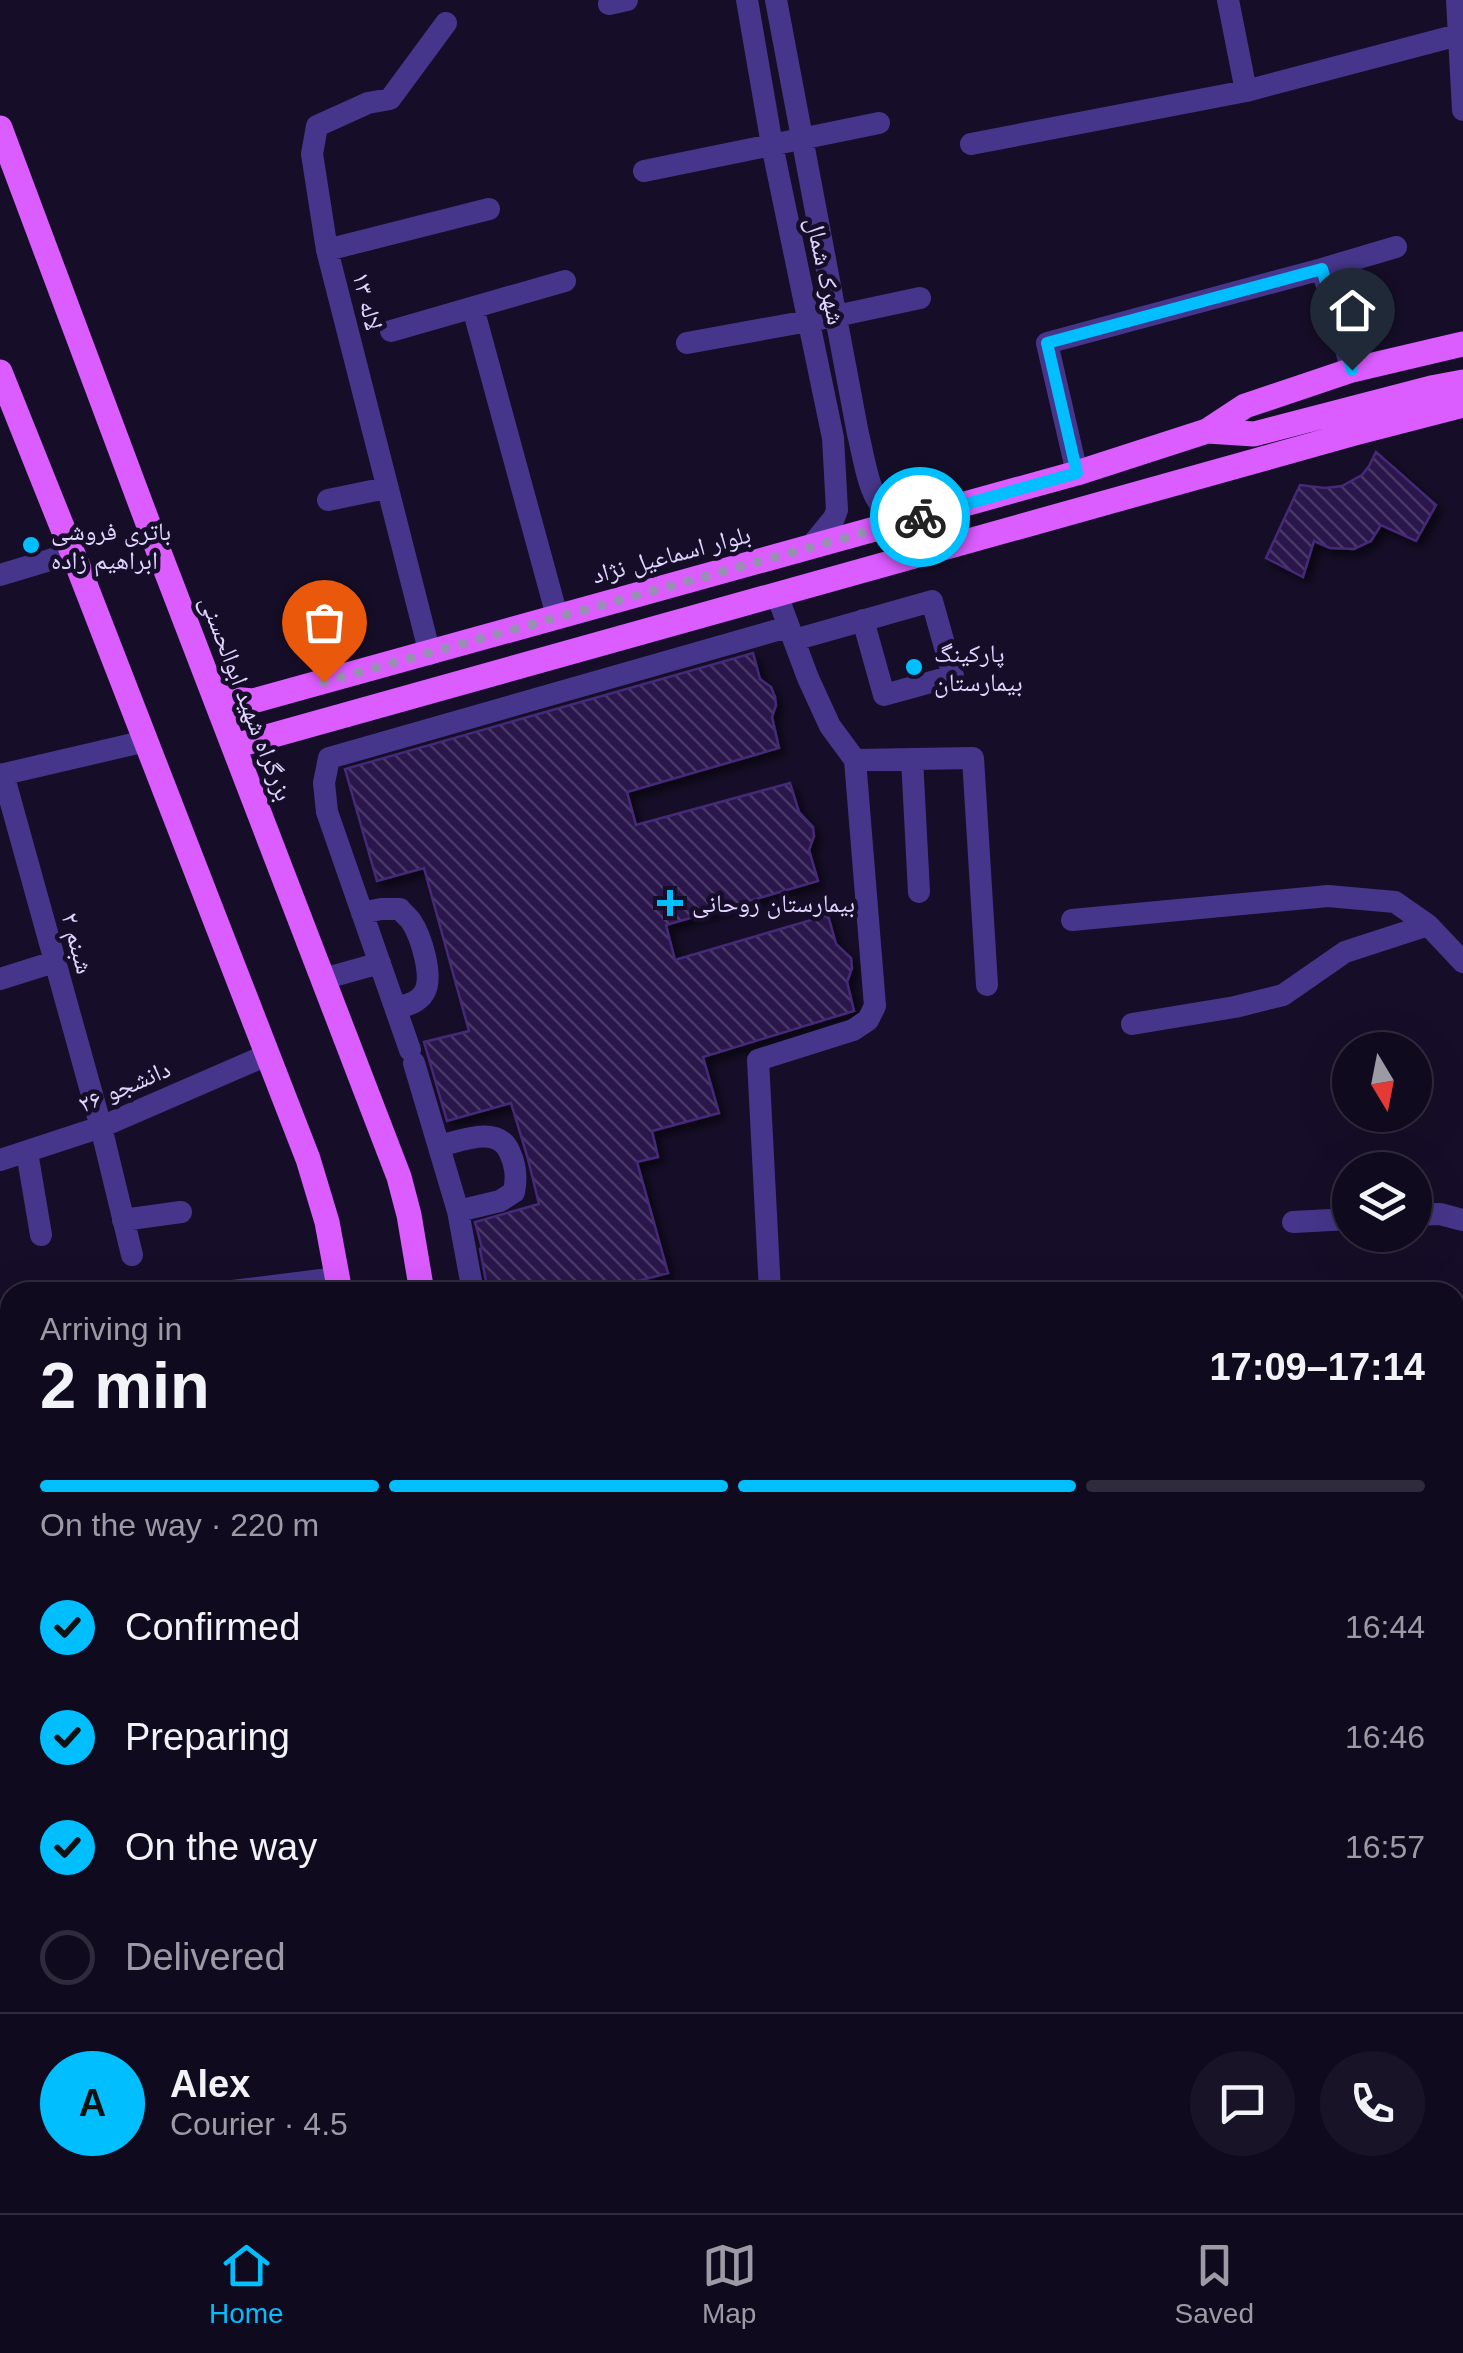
<!DOCTYPE html>
<html lang="en">
<head>
<meta charset="utf-8">
<style>
	body { margin:0; font-family:Arial,"Noto Naskh Arabic",sans-serif; background:#191327; color:#f1f3f6; height:100vh; display:flex; flex-direction:column; font-size:38px; white-space:nowrap }
	* { box-sizing:border-box; margin:0 }
	p { font-size:32px; color:#9c9aa4 }
	.icon { flex:none; width:55px; height:55px; fill:none; stroke:currentColor; stroke-width:2; stroke-linecap:round; stroke-linejoin:round }
	.map { position:relative; flex:1; overflow:hidden }
	.panel { position:absolute; left:0px; top:1282px; width:1465px; height:932px; display:flex; flex-direction:column; background:#100a1e; border-radius:30px 30px 0 0; box-shadow:0 10px 40px #0002,0 0 0 2px #302b3c }
	.panel>* { flex:none }
	.needle { width:65px; rotate:170deg }
	.controls { position:absolute; left:1332px; top:1032px; display:grid; gap:20px }
	.controls a { display:grid; place-items:center; width:100px; height:100px; border-radius:50%; background:#100a1e; box-shadow:0 10px 40px #0002,0 0 0 2px #302b3c; font-size:50px }
	.pin { position:absolute; display:grid; place-items:center; width:85px; height:85px; color:#fff; margin:-102px -42px; border-radius:50% 50% 50% 0; rotate:-45deg; box-shadow:0 0 10px #0007 }
	.pin .icon { rotate:45deg }
	.courier { position:absolute; display:grid; place-items:center; width:100px; height:100px; margin:-50px; border:8px solid #01bfff; border-radius:50%; background:#fff; color:#222; box-shadow:0 2px 12px #0007 }
	.summary em { font-style:normal; font-weight:700 }
	.summary div { display:flex; flex-direction:column-reverse }
	.summary { display:flex; align-items:center; justify-content:space-between; height:170px; padding:0 40px }
	h1 { font-size:65px; font-weight:700; line-height:75px }
	.bar { display:grid; grid-template-columns:repeat(4,1fr); gap:15px 10px; align-content:center; height:120px; padding:0 40px }
	.bar i { height:12px; border-radius:8px; background:#302b3c }
	.bar .current { background:#01bfff }
	.bar p { grid-column:span 4 }
	.line { display:flex; align-items:center; gap:25px; padding:0 40px; border-top:2px solid #302b3c }
	.line div { flex:1 }
	.round { display:grid; place-items:center; flex:none; width:105px; height:105px; border-radius:52px; background:#191327 }
	ol { padding:0 40px; list-style:none }
	li { display:flex; align-items:center; gap:30px; height:110px }
	li p { margin-inline-start:auto }
	li .icon { padding:10px; border-radius:50%; background:#01bfff; color:#111; stroke-width:4 }
	li:last-child { color:#9c9aa4 }
	li i { width:55px; height:55px; border:5px solid #302b3c; border-radius:50% }
	.dock { display:flex; justify-content:space-around; align-items:center; height:140px; border-top:2px solid #302b3c; background:#100a1e; font-size:28px; color:#9c9aa4 }
	.dock a { display:grid; justify-items:center; gap:5px }
	.dock .current { color:#01bfff }
	.map>svg:first-child { display:block }
	.building { fill:url(#building-back-hatch); stroke:#452978; stroke-width:2.5; filter:url(#shadow) }
	.lines { fill:none; stroke-linecap:round; stroke-linejoin:round }
	.minor { stroke:#46368b; stroke-width:22 }
	.major { stroke:#db5cff; stroke-width:25 }
	.done { stroke:#998fb4; stroke-width:10; stroke-dasharray:0 18 }
	.route { stroke:#01bfff; stroke-width:12 }
	.poi-dot { fill:#01bfff; stroke:#160e28; stroke-width:4 }
	.labels { text-anchor:middle; stroke-width:9; stroke-linejoin:round; paint-order:stroke }
	.street-label { font-size:25px; fill:#e0d5ff; stroke:#160e28 }
	.poi-label { font-size:25px; fill:#e0d5ff; stroke:#160e28; text-anchor:start }
</style>
</head>
<body>
<div class="map">
<svg width="1463" height="2213" viewBox="0 0 1463 2213">
	<defs>
		<pattern id="building-back-hatch" width="6" height="6" patternUnits="userSpaceOnUse" patternTransform="scale(2.5)"><rect width="6" height="6" fill="#2a184b"/><path d="M-1 5l2 2M0 0l6 6M5-1l2 2" fill="none" stroke="#493966"/></pattern>
		<filter id="shadow"><feDropShadow dx="5.5" dy="5.5" stdDeviation="5" flood-color="#0009"/></filter>
	</defs>
	<rect width="100%" height="100%" fill="#160e28"/>
	<path class="building" d="M1376 452 1436 505 1416 541 1381 525 1371 541 1354 549 1330 548 1314 541 1303 577 1266 558 1300 485 1325 488 1342 486 1362 475 1369 466Z
		M753 653 760 679 771 687 775 697 776 705 772 717 779 748 627 792 636 825 790 783 799 812 813 827 814 836 809 850 818 881 666 925 675 960 828 915 836 944 851 958 852 968 847 982 854 1011 703 1057 719 1113 652 1131 658 1157 637 1162 668 1273 596 1292H488L480 1249 482 1248 475 1222 539 1204 528 1159 511 1103 447 1121 424 1042 469 1031 424 868 377 881 345 769Z"/>
	<g class="lines">
		<path class="minor" d="M747 0 772 145 833 438 837 510 834 518 811 546
			M776 0 858 434C863 453 868 491 881 505 888 513 901 515 911 519
			M1228 0 1246 91
			M1457 0 1463 110
			M609 4 627 0
			M971 144 1246 91 1458 35
			M644 171 879 123
			M327 250 489 209
			M1322 269 1352 370
			M473 308 557 616
			M391 331 565 281
			M687 343 836 316 920 298
			M1077 473 1047 343 1322 269 1396 247
			M328 500 386 488
			M0 575 73 553
			M794 640 932 601 953 676 884 695 863 620
			M430 654 327 250 312 154 317 126 368 103 390 99 446 23
			M912 759 919 892
			M855 760 973 758 987 985
			M3 774 101 1127 132 1255
			M0 775 146 741
			M362 913 381 909H400C401 911 410 919 411 921 421 936 434 977 424 993 418 1003 407 1005 396 1008
			M1072 920 1328 896 1395 902 1428 925 1463 962
			M0 979 54 962
			M323 979 380 963
			M1132 1024 1235 1007 1283 995 1345 952 1428 925
			M410 1050 327 812 324 783 329 758 788 627
			M414 1063 458 1211 473 1292
			M439 1146C461 1141 499 1124 510 1153 516 1166 517 1177 514 1192L500 1201 458 1211
			M27 1152 41 1235
			M0 1160 101 1127 267 1055
			M1415 1215 1440 1214 1463 1220
			M123 1220 181 1212
			M1293 1222 1350 1219
			M224 1292 337 1278
			M770 1292 758 1060 853 1030 868 1020 875 1006 855 760 830 726 808 678 777 595
			M0 1323 10 1321
			M0 1526 10 1524
			M0 1651 10 1650
			M1455 1865 1463 1863
			M0 1890 10 1888
			M879 2205 882 2213
			M1081 2205V2213
			M329 2213 353 2205
			M691 2213 696 2205"/>
		<path class="major" d="M0 128 152 534 399 1177 409 1215 422 1292
			M0 372 79 569 308 1159 327 1222 340 1292
			M1207 431 1254 434 1431 388 1463 382
			M212 690 231 699 253 701 1077 473 1207 431 1245 406 1352 370 1463 344
			M238 745 1355 433 1463 405
			M484 2205 487 2213
			M572 2205 573 2213"/>
	</g>
	<g class="lines">
		<path class="done" d="M324 682 920 517"/>
		<path class="route" d="M920 517 1077 473 1047 343 1322 269 1352 370"/>
	</g>
	<g class="poi-dot">
		<circle cx="31" cy="545" r="10"/>
		<circle cx="914" cy="667" r="10"/>
		<path d="M665 888h10v10h10v10h-10v10h-10v-10h-10v-10h10z"/>
	</g>
	<g class="labels">
		<g class="street-label">
			<text transform="translate(826 271) rotate(78)" y="9">شهرک شمال</text>
			<text transform="translate(368 301) rotate(76)" y="9">لاله ۱۳</text>
			<text transform="translate(671 554) rotate(-15)" y="9">بلوار اسماعیل نژاد</text>
			<text transform="translate(247 698) rotate(69)" y="9">بزرگراه شهید ابوالحسنی</text>
			<text transform="translate(78 943) rotate(75)" y="9">شبنم ۲</text>
			<text transform="translate(124 1086) rotate(-23)" y="9">دانشجو ۲۶</text>
		</g>
		<g class="poi-label">
			<text x="51" y="540">باتری فروشی<tspan x="51" dy="29">ابراهیم زاده</tspan></text>
			<text x="934" y="662">پارکینگ<tspan x="934" dy="29">بیمارستان</tspan></text>
			<text x="692" y="912">بیمارستان روحانی</text>
		</g>
	</g>
</svg>
<div class="controls">
<a><svg class="needle" viewBox="-14 -14 28 28"><path d="M0-13l5 13h-10z" fill="#e53935"/><path d="M0 13l5-13h-10z" fill="#9c9aa4"/></svg></a>
<a><svg class="icon" aria-label="layers" viewBox="0 0 24 24"><path d="M12 4l9 5-9 5-9-5zM3 14l9 5 9-5"/></svg></a>
</div>
<div class="pin" style="left:324px;top:682px;background:#ea580c"><svg class="icon" aria-label="bag" viewBox="0 0 24 24"><path d="M5 8h14l-1 12H6zM9 8a3 3 0 0 1 6 0"/></svg></div>
<div class="pin" style="left:1352px;top:370px;background:#1f2937"><svg class="icon" aria-label="home" viewBox="0 0 24 24"><path d="M3 11l9-7 9 7M6 9v11h12V9"/></svg></div>
<div class="courier" style="left:920px;top:517px"><svg class="icon" aria-label="bike" viewBox="0 0 24 24"><circle cx="6" cy="16" r="4"/><circle cx="18" cy="16" r="4"/><path d="M6 16l4-8h5l3 8M10 8l3 8H6M13 5h3"/></svg></div>
<section class="panel">
<div class="summary"><div><h1>2 min</h1><p>Arriving in</p></div><em>17:09–17:14</em></div>
<div class="bar"><i class="current"></i><i class="current"></i><i class="current"></i><i></i><p>On the way · 220 m</p></div>
<ol>
<li><svg class="icon" aria-label="check" viewBox="0 0 24 24"><path d="M5 12l5 5 9-10"/></svg>Confirmed<p>16:44</p></li>
<li><svg class="icon" aria-label="check" viewBox="0 0 24 24"><path d="M5 12l5 5 9-10"/></svg>Preparing<p>16:46</p></li>
<li><svg class="icon" aria-label="check" viewBox="0 0 24 24"><path d="M5 12l5 5 9-10"/></svg>On the way<p>16:57</p></li>
<li><i></i>Delivered</li>
</ol>
<div class="line" style="height:180px"><b class="round" style="background:#01bfff;color:#111">A</b><div><b>Alex</b><p>Courier · 4.5</p></div><a class="round"><svg class="icon" aria-label="chat" viewBox="0 0 24 24"><path d="M4 5h16v11H9l-5 4z"/></svg></a><a class="round"><svg class="icon" aria-label="phone" viewBox="0 0 24 24"><path d="M5 4h4l2 5-3 2q2 4 5 5l2-3 5 2v4C11 20 4 13 5 4z"/></svg></a></div>
</section>
</div>
<nav class="dock">
<a class="current"><svg class="icon" aria-label="home" viewBox="0 0 24 24"><path d="M3 11l9-7 9 7M6 9v11h12V9"/></svg>Home</a>
<a><svg class="icon" aria-label="map" viewBox="0 0 24 24"><path d="M3 6l6-2 6 2 6-2v14l-6 2-6-2-6 2zM9 4v14M15 6v14"/></svg>Map</a>
<a><svg class="icon" aria-label="saved" viewBox="0 0 24 24"><path d="M7 4h10v16l-5-4-5 4z"/></svg>Saved</a>
</nav>
</body>
</html>
